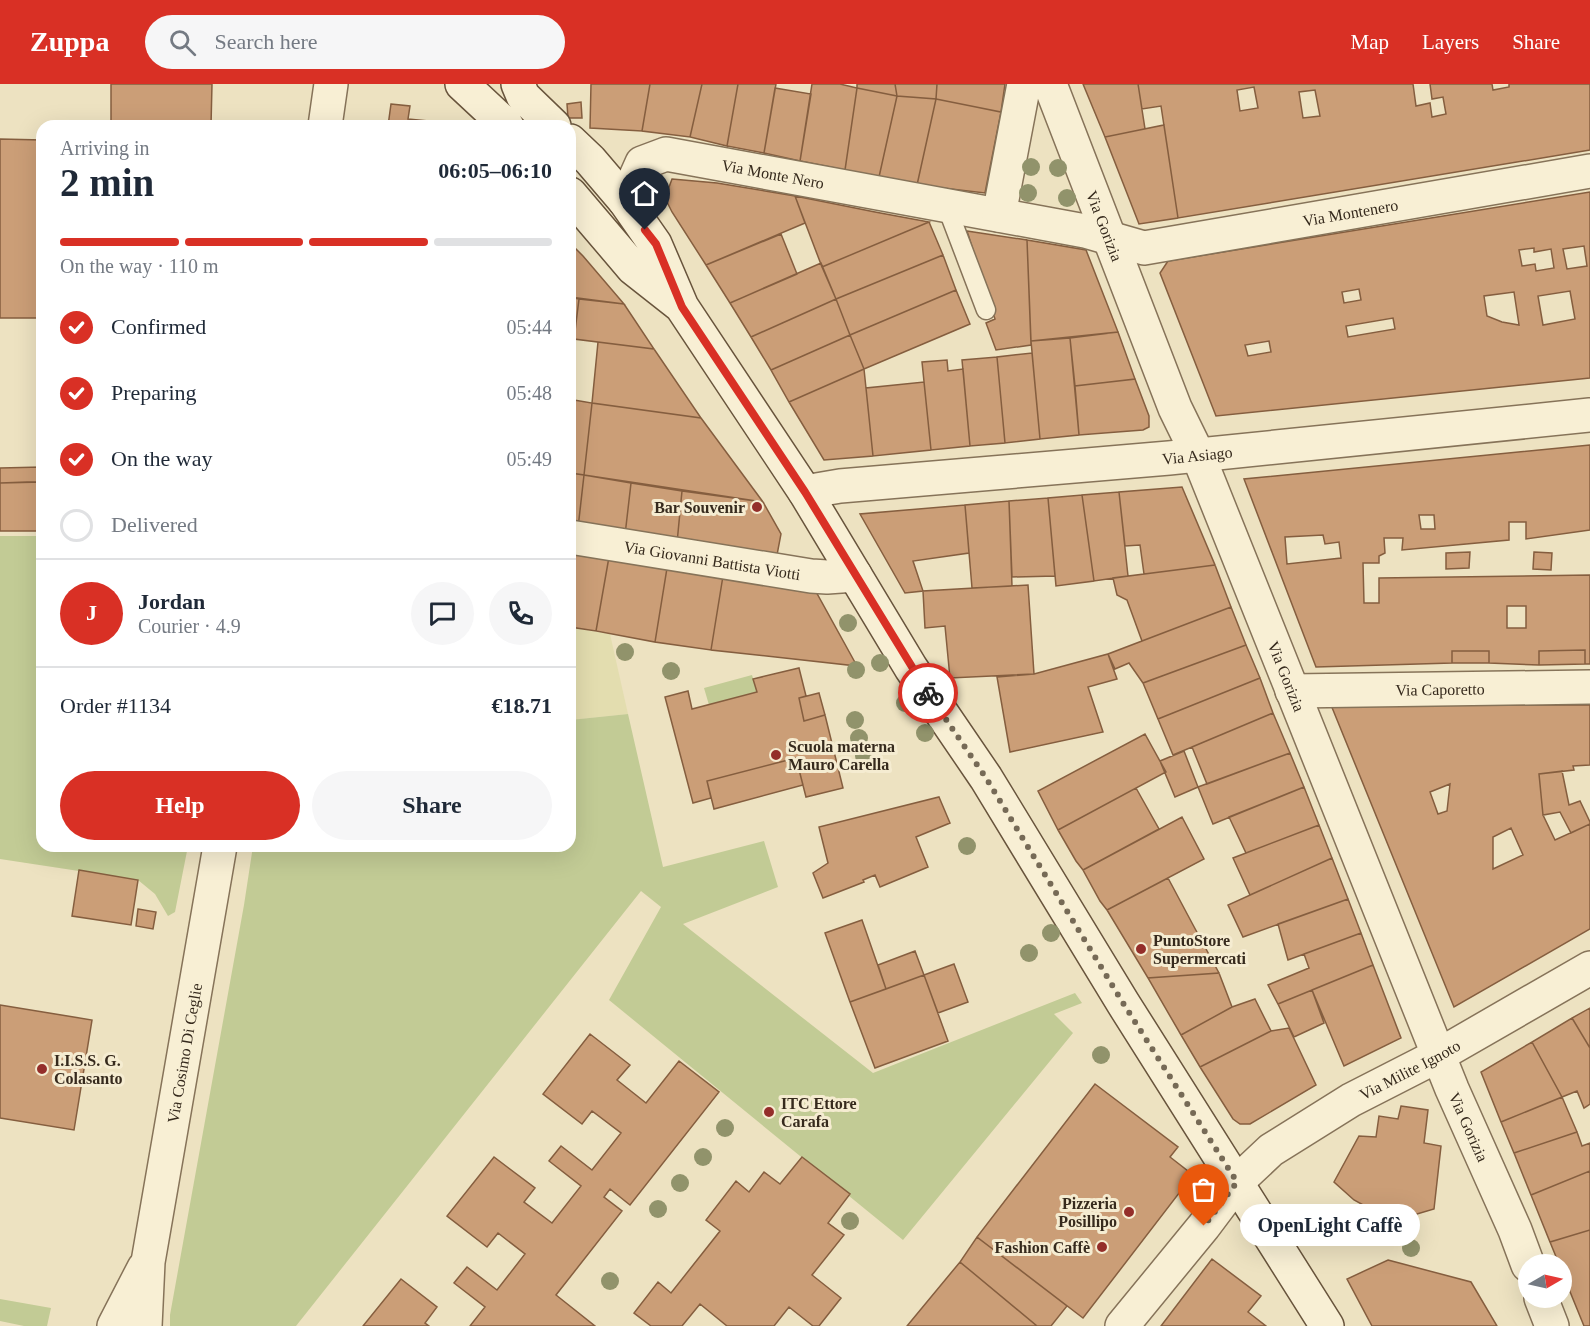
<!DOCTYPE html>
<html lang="en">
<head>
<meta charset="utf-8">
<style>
	body { margin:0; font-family:"Times New Roman",serif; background:#f6f6f7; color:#1f2937; height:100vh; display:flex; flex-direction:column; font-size:22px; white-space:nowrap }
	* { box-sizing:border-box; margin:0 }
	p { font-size:20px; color:#747a83 }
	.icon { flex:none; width:33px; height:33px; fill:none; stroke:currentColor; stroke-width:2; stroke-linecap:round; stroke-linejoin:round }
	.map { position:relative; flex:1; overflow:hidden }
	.panel { position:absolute; left:36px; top:36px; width:540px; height:732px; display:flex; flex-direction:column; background:#fff; border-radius:18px; box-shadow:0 6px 24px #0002 }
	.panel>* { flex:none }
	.needle { width:39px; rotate:81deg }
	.tools { position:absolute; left:1518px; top:1170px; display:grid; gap:12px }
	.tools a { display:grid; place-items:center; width:54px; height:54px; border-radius:50%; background:#fff; box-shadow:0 6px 24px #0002; font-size:30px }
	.pin { position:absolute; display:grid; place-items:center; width:51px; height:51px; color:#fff; margin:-62px -26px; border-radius:50% 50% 50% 0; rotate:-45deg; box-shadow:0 0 6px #0007 }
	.pin .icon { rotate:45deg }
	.courier { position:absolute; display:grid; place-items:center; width:60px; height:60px; margin:-30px; border:4px solid #d93025; border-radius:50%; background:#fff; color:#222; box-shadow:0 2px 8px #0007 }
	.bubble { position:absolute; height:42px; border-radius:21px; background:#fff; box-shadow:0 6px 24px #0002; font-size:20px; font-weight:700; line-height:42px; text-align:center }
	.summary em { font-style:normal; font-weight:700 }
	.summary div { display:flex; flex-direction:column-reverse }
	.summary { display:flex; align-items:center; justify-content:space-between; height:102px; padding:0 24px }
	h1 { font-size:39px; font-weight:700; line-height:45px }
	.bar { display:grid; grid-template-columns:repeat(4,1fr); gap:9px 6px; align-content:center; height:72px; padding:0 24px }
	.bar i { height:8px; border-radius:4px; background:#e0e1e3 }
	.bar .selected { background:#d93025 }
	.bar p { grid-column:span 4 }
	.line { display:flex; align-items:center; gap:15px; padding:0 24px; border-top:2px solid #e0e1e3 }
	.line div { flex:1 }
	.round { display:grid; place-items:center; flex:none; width:63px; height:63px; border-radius:32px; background:#f6f6f7 }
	ol { padding:0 24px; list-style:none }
	li { display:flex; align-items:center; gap:18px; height:66px }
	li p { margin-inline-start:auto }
	li .icon { padding:6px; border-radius:50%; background:#d93025; color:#fff; stroke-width:4 }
	li:last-child { color:#747a83 }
	li i { width:33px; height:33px; border:3px solid #e0e1e3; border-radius:50% }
	.cta { display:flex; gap:12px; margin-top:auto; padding:12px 24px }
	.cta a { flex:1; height:69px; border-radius:36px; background:#d93025; color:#fff; font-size:24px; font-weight:700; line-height:69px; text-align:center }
	.cta a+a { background:#f6f6f7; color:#1f2937 }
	header { display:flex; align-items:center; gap:36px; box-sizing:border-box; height:84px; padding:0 30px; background:#d93025; color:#fff }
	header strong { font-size:28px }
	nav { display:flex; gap:33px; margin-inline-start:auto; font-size:21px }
	.search { width:420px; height:54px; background:#f6f6f7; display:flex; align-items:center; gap:15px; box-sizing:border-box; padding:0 21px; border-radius:33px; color:#747a83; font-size:22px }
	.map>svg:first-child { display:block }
	.farmland { fill:#e3ddaf }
	.green { fill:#c2cb95 }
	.building { fill:#cb9e77; stroke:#855e3f; stroke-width:1.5; fill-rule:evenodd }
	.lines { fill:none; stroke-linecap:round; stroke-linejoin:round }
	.service-casing { stroke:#867359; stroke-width:21 }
	.minor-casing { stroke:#867359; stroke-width:36 }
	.tertiary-casing { stroke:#867359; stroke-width:36 }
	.secondary-casing { stroke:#68543c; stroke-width:36 }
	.service { stroke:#f8efd4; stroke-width:18 }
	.minor { stroke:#f8efd4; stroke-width:33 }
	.tertiary { stroke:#f8efd4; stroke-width:33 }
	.secondary { stroke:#f8efd4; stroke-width:33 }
	.tree { fill:#91936b }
	.done { stroke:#766a56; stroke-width:6; stroke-dasharray:0 10.8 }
	.route { stroke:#d93025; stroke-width:8 }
	.poi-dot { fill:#942e2a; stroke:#f5ecd1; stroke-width:2 }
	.labels { text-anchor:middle; stroke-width:6; stroke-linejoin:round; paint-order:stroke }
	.street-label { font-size:16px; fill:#362a1d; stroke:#f5ecd1 }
	.poi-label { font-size:16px; font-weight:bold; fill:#362a1d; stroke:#f5ecd1; text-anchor:start }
</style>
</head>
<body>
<header>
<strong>Zuppa</strong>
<div class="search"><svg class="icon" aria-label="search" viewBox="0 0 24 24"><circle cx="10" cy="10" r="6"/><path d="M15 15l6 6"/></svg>Search here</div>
<nav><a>Map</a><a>Layers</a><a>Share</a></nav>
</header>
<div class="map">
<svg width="1590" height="1242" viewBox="0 0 1590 1242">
	<rect width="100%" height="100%" fill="#ede2c1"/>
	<path class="farmland" d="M570 543 610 550 628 630 570 636Z"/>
	<path class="green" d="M0 452H42V762H188L175 828 168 832 155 810 138 796 0 775Z
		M752 591 757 608 709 621 704 604Z
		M628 630 663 783 764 757 778 803 683 840 873 989 1075 909 1082 919 1054 930 1073 949 903 1156 609 916 661 823 641 807 296 1242H170V1231L244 821 253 762H570V636Z
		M0 1215 51 1224 47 1242H24L0 1237Z"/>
	<path class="building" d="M111 0H212L211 42H111Z
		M591 0H650L642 47 590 44Z
		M650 0H702L690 53 642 47Z
		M702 0H738L727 62 690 53Z
		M738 0H776L764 69 727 62Z
		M812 0H840L857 4 845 86 800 77Z
		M857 0H895L897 12 857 4Z
		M895 0H937L936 15 897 12Z
		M937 0H1005L1001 28 936 15Z
		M1083 0H1138L1145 45 1105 53Z
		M1138 0H1413L1416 22 1430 19 1432 33 1446 30 1443 13 1432 15 1430 0H1492L1493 6 1509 3V0H1590V66L1178 134 1161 22 1142 25ZM1254 3 1258 24 1240 27 1237 6ZM1315 6 1320 32 1303 34 1299 8Z
		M775 4 811 10 800 77 764 69Z
		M857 4 897 12 879 93 845 86Z
		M897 12 936 15 917 101 879 93Z
		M936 15 1001 28 985 109 917 101Z
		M581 18 582 34H568L567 20Z
		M391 20 410 22 408 35 428 37 427 42H388Z
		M51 39H90L89 42H52Z
		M1164 41 1178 134 1139 140 1105 53Z
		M0 55 42 56V234H0Z
		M672 95 717 99 795 112 805 139 706 181 672 128 665 114Z
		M1590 108V294L1216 332 1160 189 1168 177ZM1584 162 1587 182 1567 185 1563 165ZM1534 164V168L1551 165 1554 184 1536 187 1535 180 1522 182 1519 166ZM1359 205 1361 216 1344 219 1342 208ZM1570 207 1575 235 1543 241 1538 212ZM1514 208 1519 241 1502 238 1487 232 1484 212ZM1393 234 1395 245 1348 253 1346 242ZM1269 257 1271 268 1248 272 1245 261Z
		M795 112 875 128 929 138 822 183Z
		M929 138 943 171 836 215 822 183Z
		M967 147 1027 156 1031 261 996 266 986 239 995 235Z
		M781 150 797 190 730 219 706 181Z
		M1027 156 1086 166 1118 248 1031 257Z
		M570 159 583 172 624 220 570 213Z
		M943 171 956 206 850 251 836 215Z
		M821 179 836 215 751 253 730 219Z
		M956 206 970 240 864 285 850 251Z
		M570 213 579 215 574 255H570Z
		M579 215 624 220 654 265 574 255Z
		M836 215 850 251 771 286 751 253Z
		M1118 248 1135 295 1075 302 1070 254Z
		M850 251 864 285 789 318 771 286Z
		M1070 254 1079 351 1040 355 1031 257Z
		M598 258 654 265 701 334 592 319Z
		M1032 269 1040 355 1005 359 997 273Z
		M997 273 1005 359 970 362 962 276Z
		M947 276 948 287 963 285 970 362 931 366 922 278Z
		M864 285 873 372 824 376 789 318Z
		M1135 295 1149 332V343L1143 346 1079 351 1075 302Z
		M924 298 931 366 873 372 866 304Z
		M574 316 592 319 584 391 570 389V349Z
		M592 319 701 334 763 418 584 391Z
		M1590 361V446L1526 455V438H1509V456L1402 466 1403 454H1384L1385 469 1379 472V479H1363L1364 519H1379V494L1590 491V580H1585V566L1539 567V581L1489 579V567H1452V579L1316 583 1244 395ZM1419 431H1434L1435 445H1421ZM1323 451 1325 460 1339 458 1341 474 1287 480 1285 453ZM1507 522H1526V544H1507Z
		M42 383V398L0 399V384Z
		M570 389 584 391 578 444 570 443Z
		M584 391 631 399 625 451 578 444Z
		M27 398H42V447H0V399Z
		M631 399 682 407 677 459 625 451Z
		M1182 403 1215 481 1144 490 1140 461 1125 462 1119 408Z
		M682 407 763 418 781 450 777 471 677 459Z
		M1119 408 1128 492 1094 497 1082 411Z
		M1082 411 1094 497 1056 502 1048 414Z
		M1048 414 1055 492 1012 493 1009 417Z
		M1009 417 1012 502 972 504 965 421Z
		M965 421 969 469 913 477 923 507 905 509 860 430Z
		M570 467 609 473 596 547 570 543Z
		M1470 468 1469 484 1446 485V469Z
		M1534 468 1552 469 1551 486 1533 485Z
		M609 473 667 484 655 558 596 547Z
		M1215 481 1231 523 1142 557 1127 516 1117 511 1113 494Z
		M667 484 723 492 711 566 655 558Z
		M723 492 815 506 857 582 711 566Z
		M1028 501 1034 590 950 594 945 542 925 544 923 507Z
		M1231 523 1246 561 1143 599 1129 579 1115 585 1108 570Z
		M1246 561 1260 594 1158 635 1143 599Z
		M1585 566V580L1539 581V567Z
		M1452 567H1489V579H1452Z
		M1108 570 1117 595 1088 603 1103 648 1010 668 997 593 1034 590Z
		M799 584 806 612 799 614 804 637 825 631 843 704 806 713 796 674 707 697 711 714 693 719 665 613 688 607 692 625 757 608 753 595Z
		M1260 594 1273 629 1173 671 1158 635Z
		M819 609 825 631 804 637 799 614Z
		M1331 621H1590V681L1573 682 1574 686 1539 690 1543 731 1555 756 1590 740V845L1454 923ZM1450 700 1447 727 1438 730 1430 708ZM1511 744 1523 771 1493 785V753Z
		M1273 629 1290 669 1207 700 1192 663Z
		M1145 650 1166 688 1058 746 1038 707Z
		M1184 667 1198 703 1175 713 1160 677Z
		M1290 669 1304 703 1213 740 1198 703Z
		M796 674 803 701 714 725 707 697Z
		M1562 687 1569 721 1580 717 1590 738V740L1571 749 1560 728 1543 731 1539 690Z
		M1304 703 1319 741 1246 769 1229 733Z
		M1136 704 1159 745 1083 786 1076 777 1058 746Z
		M939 713 950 739 916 753 928 783 880 803 875 791 863 796 864 798 823 814 813 789 828 779 819 743Z
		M1182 733 1204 775 1107 826 1100 817 1083 786Z
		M1319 741 1332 774 1250 811 1233 774Z
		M1332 774 1348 815 1243 853 1228 821Z
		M79 786 138 796 131 841 72 832Z
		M1168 794 1192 839 1219 889 1148 894 1107 826Z
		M1348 815 1361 849 1288 876 1278 840Z
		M138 825 156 828 153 845 136 842Z
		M862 836 886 905 850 918 825 849Z
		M1361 849 1373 881 1278 920 1268 901 1309 884 1304 870Z
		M915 867 924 891 886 905 878 881Z
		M954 880 968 918 938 929 924 891Z
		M1373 881 1401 954 1344 982 1312 906Z
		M1219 889 1232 923 1181 951 1148 894Z
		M924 891 948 957 875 984 850 918Z
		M1312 906 1324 939 1294 953 1278 920Z
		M1255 915 1271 947 1200 983 1181 951 1232 923Z
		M0 921 92 936 74 1046 0 1034Z
		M1590 924V964L1572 934Z
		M1572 934 1590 964V1020L1584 1024 1577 1007 1562 1013 1532 958Z
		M1289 944 1316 1001 1250 1040H1240L1233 1035 1200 983 1271 947Z
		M590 950 630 981 617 996 646 1019 679 977 719 1008 630 1121 610 1105 604 1113 622 1127 556 1211 595 1242H470L485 1223 454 1199 467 1183 497 1206 525 1170 498 1149 487 1163 447 1132 494 1073 535 1104 524 1118 552 1139 581 1102 549 1077 561 1062 592 1086 621 1049 592 1027 582 1040 543 1010Z
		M1532 958 1562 1013 1501 1038 1481 988Z
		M1095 1000 1178 1063 1170 1073 1193 1091 1083 1234 977 1153Z
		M1562 1013 1577 1048 1514 1069 1501 1038Z
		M1401 1022 1428 1026 1424 1059 1441 1062 1434 1125 1417 1130 1374 1127 1354 1116 1334 1098 1359 1052 1376 1053 1379 1032 1398 1035Z
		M1577 1048 1582 1062 1590 1059V1087L1531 1111 1514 1069Z
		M802 1073 850 1110 828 1139 844 1151 812 1191 841 1214 819 1242H813L789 1223 774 1242H727L700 1220 682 1242H651L634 1229 658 1198 671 1209 720 1147 706 1136 736 1097 749 1108 764 1088 780 1100Z
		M1590 1087V1146L1550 1158 1531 1111Z
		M1590 1146V1242H1584L1562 1188V1180H1559L1550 1158Z
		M977 1153 1067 1222 1051 1242H1037L960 1178Z
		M1212 1175 1261 1212 1248 1228 1266 1242H1161Z
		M1388 1176 1471 1198 1497 1242H1372L1347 1195Z
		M960 1178 1037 1242H907Z
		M401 1195 437 1223 425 1239 429 1242H363Z"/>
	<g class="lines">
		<g class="service-casing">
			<path id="service" d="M945 122 951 134 986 226"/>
		</g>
		<g class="minor-casing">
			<g id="minor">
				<path id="s1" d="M1050 0 1175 324 1198 371 1452 1005 1515 1146 1528 1181"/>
				<path d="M325 42 331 0"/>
				<path id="s2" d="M625 117 642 79 666 70 1085 147 1144 164 1590 87"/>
				<path d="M999 131 1024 0"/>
				<path id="s3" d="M805 408 840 402 1169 374 1590 331"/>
				<path id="s4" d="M570 453 811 492 827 493 855 491"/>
				<path id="s5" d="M1292 607 1590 603"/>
				<path d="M1541 1214 1552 1242"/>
				<path d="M114 1242 144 1184"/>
				<path id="s6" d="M145 1242 148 1178 220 762"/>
				<path d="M1122 1242 1204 1142 1237 1098"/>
			</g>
		</g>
		<g class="tertiary-casing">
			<g id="tertiary">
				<path id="s7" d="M1237 1098 1271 1066 1351 1016 1439 971 1590 884"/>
			</g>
		</g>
		<g class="secondary-casing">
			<path id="secondary" d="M462 0 507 42
				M518 0 523 12 554 42
				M570 57 590 76 625 117 655 160 682 223 805 408 911 584 986 694 1123 919 1327 1242
				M570 110 633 184 680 221"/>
		</g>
		<use href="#service" class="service"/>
		<use href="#minor" class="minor"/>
		<use href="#tertiary" class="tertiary"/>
		<use href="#secondary" class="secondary"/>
	</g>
	<g class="tree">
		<circle cx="1031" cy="83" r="9"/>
		<circle cx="1058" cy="84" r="9"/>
		<circle cx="1028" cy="109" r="9"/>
		<circle cx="1067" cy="114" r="9"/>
		<circle cx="848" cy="539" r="9"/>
		<circle cx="625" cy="568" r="9"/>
		<circle cx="880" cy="579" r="9"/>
		<circle cx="856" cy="586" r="9"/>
		<circle cx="671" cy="587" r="9"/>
		<circle cx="905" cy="619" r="9"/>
		<circle cx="855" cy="636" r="9"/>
		<circle cx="925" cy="649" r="9"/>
		<circle cx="859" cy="654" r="9"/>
		<circle cx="864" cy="672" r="9"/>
		<circle cx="967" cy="762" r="9"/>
		<circle cx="1051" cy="849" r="9"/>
		<circle cx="1029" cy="869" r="9"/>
		<circle cx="1101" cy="971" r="9"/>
		<circle cx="725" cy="1044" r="9"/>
		<circle cx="703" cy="1073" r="9"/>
		<circle cx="680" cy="1099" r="9"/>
		<circle cx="658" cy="1125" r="9"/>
		<circle cx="850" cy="1137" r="9"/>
		<circle cx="1411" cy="1164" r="9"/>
		<circle cx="610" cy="1197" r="9"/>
	</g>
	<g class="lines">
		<path class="done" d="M928 609 986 694 1123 919 1237 1098 1204 1142"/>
		<path class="route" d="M645 146 656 160 682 223 805 408 928 609"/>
	</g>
	<g class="poi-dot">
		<circle cx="757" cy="423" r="6"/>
		<circle cx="776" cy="671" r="6"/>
		<circle cx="1141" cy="865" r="6"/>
		<circle cx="42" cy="985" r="6"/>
		<circle cx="769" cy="1028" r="6"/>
		<circle cx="1129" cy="1128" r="6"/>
		<circle cx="1102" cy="1163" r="6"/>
	</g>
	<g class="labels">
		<g class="street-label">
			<text dy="6" stroke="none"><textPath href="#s2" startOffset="176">Via Monte Nero</textPath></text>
			<text dy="6" stroke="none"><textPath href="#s2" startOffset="764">Via Montenero</textPath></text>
			<text dy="6" stroke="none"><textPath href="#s1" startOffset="152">Via Gorizia</textPath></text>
			<text dy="6" stroke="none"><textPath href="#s3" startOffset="394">Via Asiago</textPath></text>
			<text dy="6" stroke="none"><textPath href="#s4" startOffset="144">Via Giovanni Battista Viotti</textPath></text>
			<text dy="6" stroke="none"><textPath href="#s1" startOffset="638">Via Gorizia</textPath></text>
			<text dy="6" stroke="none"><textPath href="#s5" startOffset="148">Via Caporetto</textPath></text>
			<text dy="6" stroke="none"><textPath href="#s6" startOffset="276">Via Cosimo Di Ceglie</textPath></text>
			<text dy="6" stroke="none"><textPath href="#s7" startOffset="207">Via Milite Ignoto</textPath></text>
			<text dy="6" stroke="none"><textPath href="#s1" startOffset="1124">Via Gorizia</textPath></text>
		</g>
		<g class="poi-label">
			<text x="745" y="429" text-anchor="end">Bar Souvenir</text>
			<text x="788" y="668">Scuola materna<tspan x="788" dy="18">Mauro Carella</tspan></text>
			<text x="1153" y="862">PuntoStore<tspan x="1153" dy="18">Supermercati</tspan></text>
			<text x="54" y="982">I.I.S.S. G.<tspan x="54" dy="18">Colasanto</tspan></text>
			<text x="781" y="1025">ITC Ettore<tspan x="781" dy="18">Carafa</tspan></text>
			<text x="1117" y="1125" text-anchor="end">Pizzeria<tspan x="1117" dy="18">Posillipo</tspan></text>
			<text x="1090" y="1169" text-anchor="end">Fashion Caffè</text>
		</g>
	</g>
</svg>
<div class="tools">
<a><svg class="needle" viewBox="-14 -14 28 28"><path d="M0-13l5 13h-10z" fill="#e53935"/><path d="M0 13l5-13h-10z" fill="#747a83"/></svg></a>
</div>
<div class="pin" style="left:1204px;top:1142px;background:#ea580c"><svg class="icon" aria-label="bag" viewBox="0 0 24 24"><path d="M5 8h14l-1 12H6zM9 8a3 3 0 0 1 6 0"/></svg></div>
<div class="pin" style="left:645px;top:146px;background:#1f2937"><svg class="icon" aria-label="home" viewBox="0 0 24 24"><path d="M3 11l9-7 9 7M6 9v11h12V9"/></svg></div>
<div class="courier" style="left:928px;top:609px"><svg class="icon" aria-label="bike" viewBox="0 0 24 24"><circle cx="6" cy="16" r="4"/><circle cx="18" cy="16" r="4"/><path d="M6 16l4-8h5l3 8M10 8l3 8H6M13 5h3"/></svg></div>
<div class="bubble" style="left:1240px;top:1120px;width:180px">OpenLight Caffè</div>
<section class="panel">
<div class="summary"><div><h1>2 min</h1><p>Arriving in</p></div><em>06:05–06:10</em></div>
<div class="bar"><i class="selected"></i><i class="selected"></i><i class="selected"></i><i></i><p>On the way · 110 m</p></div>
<ol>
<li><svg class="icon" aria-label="check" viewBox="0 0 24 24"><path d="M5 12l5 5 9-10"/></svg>Confirmed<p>05:44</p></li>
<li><svg class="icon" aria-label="check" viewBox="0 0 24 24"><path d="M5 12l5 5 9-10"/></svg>Preparing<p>05:48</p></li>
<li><svg class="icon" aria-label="check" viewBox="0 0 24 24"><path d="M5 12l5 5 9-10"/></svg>On the way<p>05:49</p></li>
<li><i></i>Delivered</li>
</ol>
<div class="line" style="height:108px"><b class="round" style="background:#d93025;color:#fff">J</b><div><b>Jordan</b><p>Courier · 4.9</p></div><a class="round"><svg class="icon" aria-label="chat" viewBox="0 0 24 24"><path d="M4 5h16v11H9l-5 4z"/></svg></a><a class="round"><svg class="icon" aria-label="phone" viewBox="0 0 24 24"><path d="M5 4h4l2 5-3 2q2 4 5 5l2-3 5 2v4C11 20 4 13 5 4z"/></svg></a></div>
<div class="line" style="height:78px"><div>Order #1134</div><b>€18.71</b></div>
<div class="cta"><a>Help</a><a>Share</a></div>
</section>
</div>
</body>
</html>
